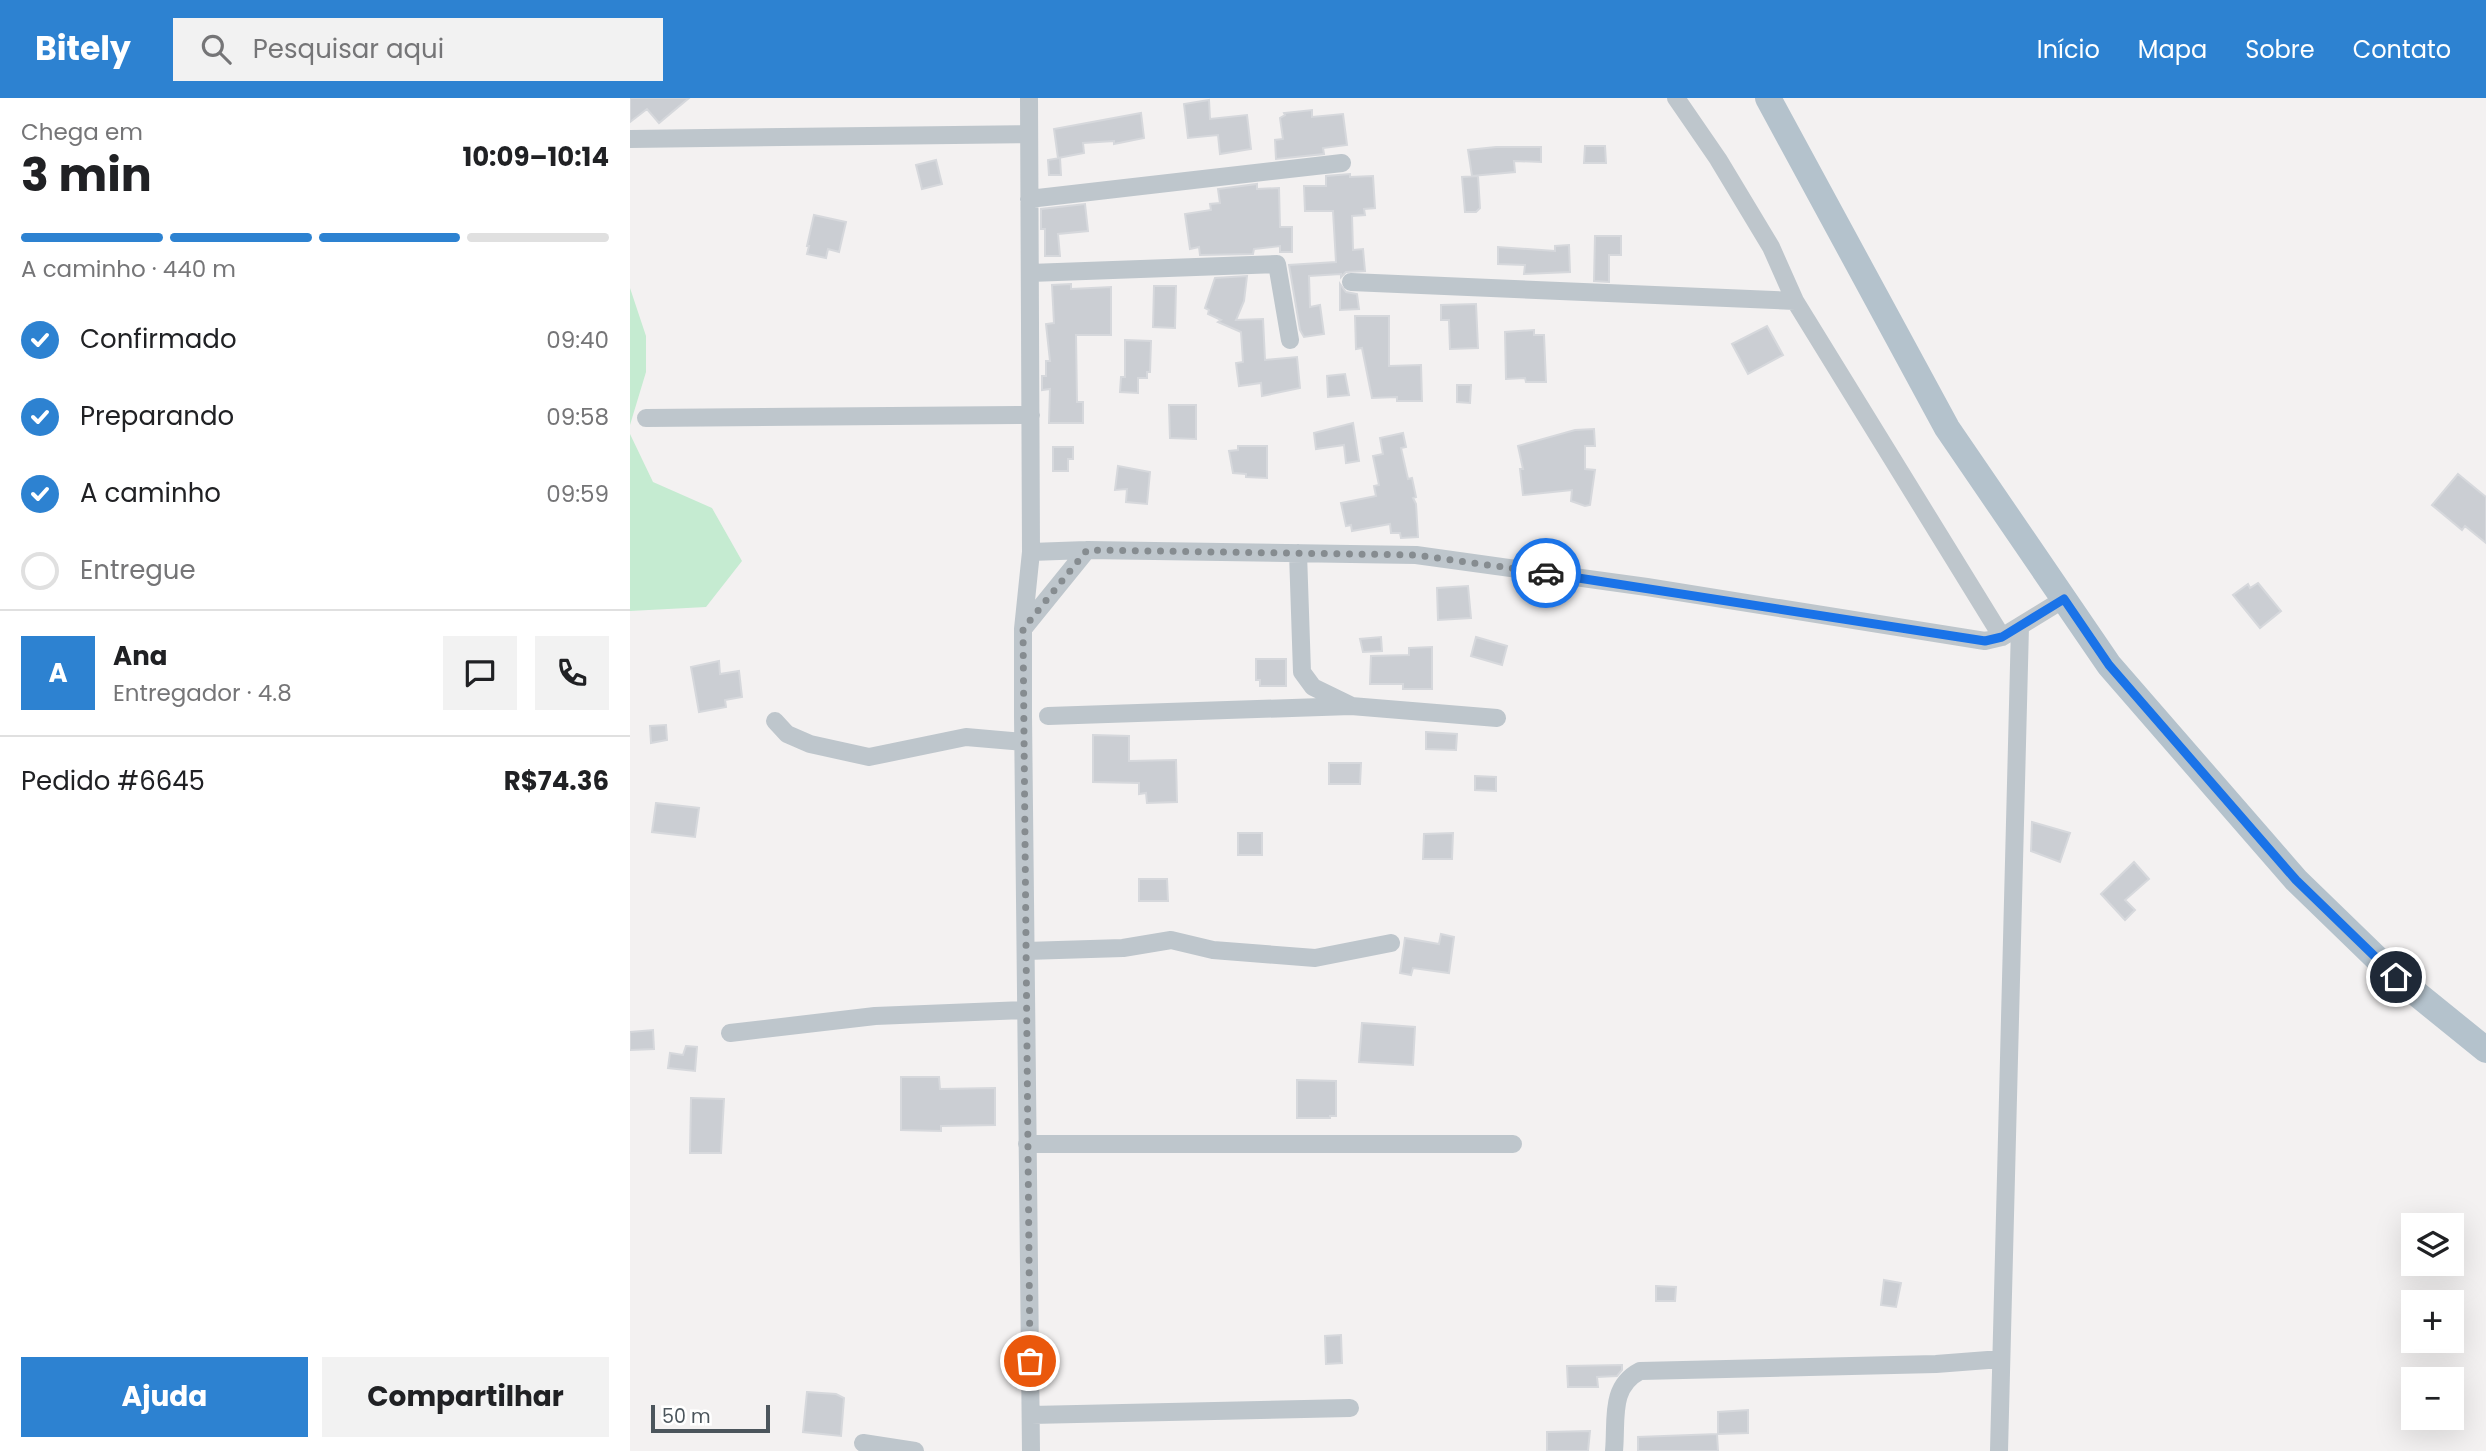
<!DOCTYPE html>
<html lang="pt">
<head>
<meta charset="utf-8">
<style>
	body { margin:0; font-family:Poppins,sans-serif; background:#f2f2f2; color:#202124; height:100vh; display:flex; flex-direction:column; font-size:26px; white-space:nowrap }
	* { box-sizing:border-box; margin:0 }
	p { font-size:23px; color:#757577 }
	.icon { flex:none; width:38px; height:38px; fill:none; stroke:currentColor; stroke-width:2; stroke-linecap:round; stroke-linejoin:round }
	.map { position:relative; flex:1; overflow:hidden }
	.sheet { display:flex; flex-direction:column; background:#fff; width:630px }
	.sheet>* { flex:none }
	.controls { position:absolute; left:1771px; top:1115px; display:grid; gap:14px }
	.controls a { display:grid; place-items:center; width:63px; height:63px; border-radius:0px; background:#fff; box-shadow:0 7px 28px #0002; font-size:35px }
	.scale { position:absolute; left:21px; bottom:18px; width:119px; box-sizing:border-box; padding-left:7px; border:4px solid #4b555c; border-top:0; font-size:19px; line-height:24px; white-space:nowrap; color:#4b555c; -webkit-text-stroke:5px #fff; paint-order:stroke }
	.pin { position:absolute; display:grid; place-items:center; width:60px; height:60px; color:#fff; margin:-30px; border:4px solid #fff; border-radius:50%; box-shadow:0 2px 7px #0007 }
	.courier { position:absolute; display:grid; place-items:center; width:70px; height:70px; margin:-35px; border:5px solid #1a73e8; border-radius:50%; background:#fff; color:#222; box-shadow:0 2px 9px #0007 }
	.headline em { font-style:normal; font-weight:700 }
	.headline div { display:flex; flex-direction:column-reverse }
	.headline { display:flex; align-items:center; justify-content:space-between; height:119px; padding:0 21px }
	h1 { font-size:46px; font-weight:700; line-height:52px }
	.bar { display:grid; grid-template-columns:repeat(4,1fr); gap:10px 7px; align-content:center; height:84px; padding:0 21px }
	.bar i { height:9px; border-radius:5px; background:#e0e0e0 }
	.bar .on { background:#2d82d1 }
	.bar p { grid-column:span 4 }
	.line { display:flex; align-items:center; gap:18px; padding:0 21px; border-top:2px solid #e0e0e0 }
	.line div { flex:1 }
	.round { display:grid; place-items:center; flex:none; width:74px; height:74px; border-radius:0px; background:#f2f2f2 }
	ol { padding:0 21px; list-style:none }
	li { display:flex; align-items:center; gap:21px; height:77px }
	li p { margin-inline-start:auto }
	li .icon { padding:7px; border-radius:50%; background:#2d82d1; color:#fff; stroke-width:4 }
	li:last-child { color:#757577 }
	li i { width:38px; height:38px; border:4px solid #e0e0e0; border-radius:50% }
	.cta { display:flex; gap:14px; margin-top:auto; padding:14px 21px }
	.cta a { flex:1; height:80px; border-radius:0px; background:#2d82d1; color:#fff; font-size:28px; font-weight:700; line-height:80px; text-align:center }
	.cta a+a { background:#f2f2f2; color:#202124 }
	header { display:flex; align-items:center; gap:42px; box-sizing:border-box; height:98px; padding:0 35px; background:#2d82d1; color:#fff }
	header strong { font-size:33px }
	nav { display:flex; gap:38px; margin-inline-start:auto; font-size:24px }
	.search { width:490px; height:63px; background:#f2f2f2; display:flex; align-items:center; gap:18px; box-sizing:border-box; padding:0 24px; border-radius:0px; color:#757577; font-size:26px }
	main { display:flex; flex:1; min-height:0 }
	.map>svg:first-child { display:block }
	.green { fill:#c5ebd1 }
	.building { fill:#cbced3; stroke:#d6d8dc; stroke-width:2 }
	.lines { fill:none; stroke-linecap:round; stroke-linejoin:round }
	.minor { stroke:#bec6cc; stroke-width:18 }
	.primary { stroke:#b4c2cc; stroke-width:26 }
	.done { stroke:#868c90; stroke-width:7; stroke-dasharray:0 12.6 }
	.route { stroke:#1a73e8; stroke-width:9 }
</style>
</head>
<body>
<header>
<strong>Bitely</strong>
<div class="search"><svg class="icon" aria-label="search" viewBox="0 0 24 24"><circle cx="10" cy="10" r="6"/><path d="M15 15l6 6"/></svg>Pesquisar aqui</div>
<nav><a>Início</a><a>Mapa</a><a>Sobre</a><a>Contato</a></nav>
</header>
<main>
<section class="sheet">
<div class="headline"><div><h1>3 min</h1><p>Chega em</p></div><em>10:09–10:14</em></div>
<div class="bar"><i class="on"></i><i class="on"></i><i class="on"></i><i></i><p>A caminho · 440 m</p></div>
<ol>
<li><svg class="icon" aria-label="check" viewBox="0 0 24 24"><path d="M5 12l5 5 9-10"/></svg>Confirmado<p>09:40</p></li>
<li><svg class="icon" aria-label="check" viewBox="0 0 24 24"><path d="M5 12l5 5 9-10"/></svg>Preparando<p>09:58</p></li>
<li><svg class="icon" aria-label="check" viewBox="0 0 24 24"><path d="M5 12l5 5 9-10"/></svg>A caminho<p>09:59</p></li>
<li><i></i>Entregue</li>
</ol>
<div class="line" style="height:126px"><b class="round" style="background:#2d82d1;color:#fff">A</b><div><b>Ana</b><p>Entregador · 4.8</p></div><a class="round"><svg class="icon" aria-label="chat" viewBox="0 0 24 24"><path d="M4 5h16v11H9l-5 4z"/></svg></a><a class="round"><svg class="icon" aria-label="phone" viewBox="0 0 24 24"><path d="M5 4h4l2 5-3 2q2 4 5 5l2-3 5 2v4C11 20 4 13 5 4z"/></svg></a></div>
<div class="line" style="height:91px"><div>Pedido #6645</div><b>R$74.36</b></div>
<div class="cta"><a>Ajuda</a><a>Compartilhar</a></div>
</section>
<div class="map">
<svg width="1856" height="1353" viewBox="0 0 1856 1353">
	<rect width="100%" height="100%" fill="#f3f1f1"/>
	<path class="green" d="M0 190 16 238V274L0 327Z
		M0 336 23 384 82 410 112 463 76 509 0 513Z"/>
	<path class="building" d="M0 0H59L29 25 17 11 0 24Z
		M579 2 580 21 617 17 621 51 590 56 588 37 558 40 554 6Z
		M682 12V19L713 16 717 47 693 50 694 56 646 61 645 42 653 41 650 20 655 17 654 15Z
		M511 15 514 40 484 46V43L453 45 454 55 428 60 424 31Z
		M955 48H975L976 65H954Z
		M866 49H911V64L884 63 885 74 842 78 838 52Z
		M430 60 431 77H419L418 62Z
		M306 62 312 86 292 91 286 67Z
		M720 76V79L743 78 745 110 734 111 735 117 722 118 723 152 733 151 735 173 716 174 711 179V176L679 178 680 209 690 207 694 236 674 239 670 232 659 167 706 164 703 113H675L674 88H696V78Z
		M848 78 850 110 846 114H835L832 79Z
		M627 86V91L649 90 650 129H662V154H650V148L624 151 623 156 570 157 569 149 560 151 555 116 581 112 580 106 590 105 588 91Z
		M455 106 458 133 428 136 430 158H415V131H411V111Z
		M184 117 216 124 209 154 198 151 196 160 177 156 179 148H177Z
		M965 138H991V157H979V184L964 183Z
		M939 147 940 174 894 176 895 167 868 166V149L925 153V148Z
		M617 178 614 203 606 222 633 221 635 262 667 259 670 290 632 298 631 285 609 288 606 265 613 264 611 234 588 224 591 222 578 216 579 212 575 210 585 180Z
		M441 186V191L481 189V237H446L447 304H453V325H419L420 291 412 292V278H416V263H420L416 226 424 225 422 187Z
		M710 186 716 194 727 196 729 211 710 212Z
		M524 188H546L545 230 523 229Z
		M846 206 848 250 820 251 819 222H811V207Z
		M725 218H759V268L791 267 792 303H767V299L742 300 732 250 726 251Z
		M1137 228 1153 257 1118 276 1102 246Z
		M904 232V237H914L916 284H896L895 280 876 281 875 234Z
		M495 242 521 243 520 274H517V280H508V295L490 294 491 279H495Z
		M715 276 719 297 698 299 697 278Z
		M827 287H841L840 305 827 304Z
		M539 307H566V341L540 340Z
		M723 325 729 363 716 365 714 347 686 351 684 335Z
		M964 331 965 348H955V371L965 372 960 407 955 408 941 403 942 392 893 397 890 371H893L888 348 945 332Z
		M773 335 776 349 771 350 778 381 782 380 786 399 783 400 786 406 788 439 771 440 770 435H761L760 426 722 433 721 427 716 428 711 405 746 398 744 388 749 387 743 358 753 356 750 340Z
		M608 348H637V380L616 379V376L603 375 599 353 608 352Z
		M423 349H443V361H438V373H423Z
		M488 368 520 374 517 406 496 404 497 391 485 392Z
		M1828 376 1856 399V445L1835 428 1832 432 1802 407Z
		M1628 485 1651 513 1630 530 1603 497 1618 486 1620 490Z
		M838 488 841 520 808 522 807 490Z
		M751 539 752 553 733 554 730 541Z
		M846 539 877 548 872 567 841 558Z
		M802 549V591H773V586H740L741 558 779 557V550Z
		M626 561H656V588H630V582H626Z
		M89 563 90 576 109 573 112 599 95 602 96 609 69 614 61 569Z
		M36 627 37 642 21 645 20 628Z
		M796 634 827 636 826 652 796 651Z
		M463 637 499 638V663L546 662 547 704 517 705 516 695 509 696V685L463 684Z
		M699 665H731L730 686H699Z
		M845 678 866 679V693L845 692Z
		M26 705 69 710 65 739 22 734Z
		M1402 724 1440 735 1430 764 1401 753Z
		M608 735H632V757H608Z
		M823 735 822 761H793L794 736Z
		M1504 764 1519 781 1495 802 1505 812 1495 822 1471 796Z
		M509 781H537L538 803H509Z
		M811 836 824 839 819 875 783 870 781 877 770 875 775 840 809 846Z
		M732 925 785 929 783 967 729 964Z
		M23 932 24 951 0 952V934Z
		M56 948 67 949 65 973 38 970 40 955 53 957Z
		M271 979H309L310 991 365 990V1027L311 1028V1033L271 1032Z
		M667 982 706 983V1018H700V1020H667Z
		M61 1000 94 1001 91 1055H60Z
		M1254 1182 1271 1185 1266 1209 1251 1207Z
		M1026 1188 1046 1189 1045 1203H1026Z
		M711 1237 712 1265 696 1266 695 1238Z
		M992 1267V1272L987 1278 967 1279 968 1289H938L937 1268Z
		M177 1294 206 1296 214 1300 211 1338 173 1334Z
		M1118 1312V1335L1088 1336V1314Z
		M960 1333 958 1353H917V1334Z
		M1087 1336 1088 1353H1008V1339Z"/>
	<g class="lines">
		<path class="minor" d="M399 0 401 454 393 531V618L401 1353
			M1046 0 1088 61 1141 149 1165 203
			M0 41 399 36
			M399 101 712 65
			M400 175 647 166 660 242
			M721 184 1165 203 1372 539
			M16 320 401 317
			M401 454 457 452 786 457 1017 489 1355 543 1372 539 1434 501
			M668 455 672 574 683 589 720 607
			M393 531 457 452
			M418 618 721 608 867 620
			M145 623 157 636 180 646 239 659 336 639 393 644
			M396 853 493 850 541 842 583 852 685 860 761 845
			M100 935 245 918 396 912
			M397 1046H883
			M401 1317 720 1310
			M233 1345 285 1353
			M984 1353C987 1322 979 1289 1010 1273L1306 1266 1371 1261
			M1369 1353 1390 528"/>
		<path class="primary" d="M1138 0 1317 330 1479 567 1666 782 1766 879 1856 952"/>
	</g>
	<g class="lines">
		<path class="done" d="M400 1263 393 531 457 452 786 457 916 475"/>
		<path class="route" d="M916 475 1355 543 1372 539 1434 501 1479 567 1666 782 1766 879"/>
	</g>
</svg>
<div class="controls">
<a><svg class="icon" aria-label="layers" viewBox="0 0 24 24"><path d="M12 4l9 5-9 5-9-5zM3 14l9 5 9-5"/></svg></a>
<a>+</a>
<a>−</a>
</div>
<div class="scale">50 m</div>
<div class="pin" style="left:400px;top:1263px;background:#ea580c"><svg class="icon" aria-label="bag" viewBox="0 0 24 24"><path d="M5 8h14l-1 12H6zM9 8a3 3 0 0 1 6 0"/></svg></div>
<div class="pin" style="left:1766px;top:879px;background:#1f2937"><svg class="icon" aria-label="home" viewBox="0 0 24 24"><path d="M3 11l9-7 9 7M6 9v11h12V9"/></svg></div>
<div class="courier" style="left:916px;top:475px"><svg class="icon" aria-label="car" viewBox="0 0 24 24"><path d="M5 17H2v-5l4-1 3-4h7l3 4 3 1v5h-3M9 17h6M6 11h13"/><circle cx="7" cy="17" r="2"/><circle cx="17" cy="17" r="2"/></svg></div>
</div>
</main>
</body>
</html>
